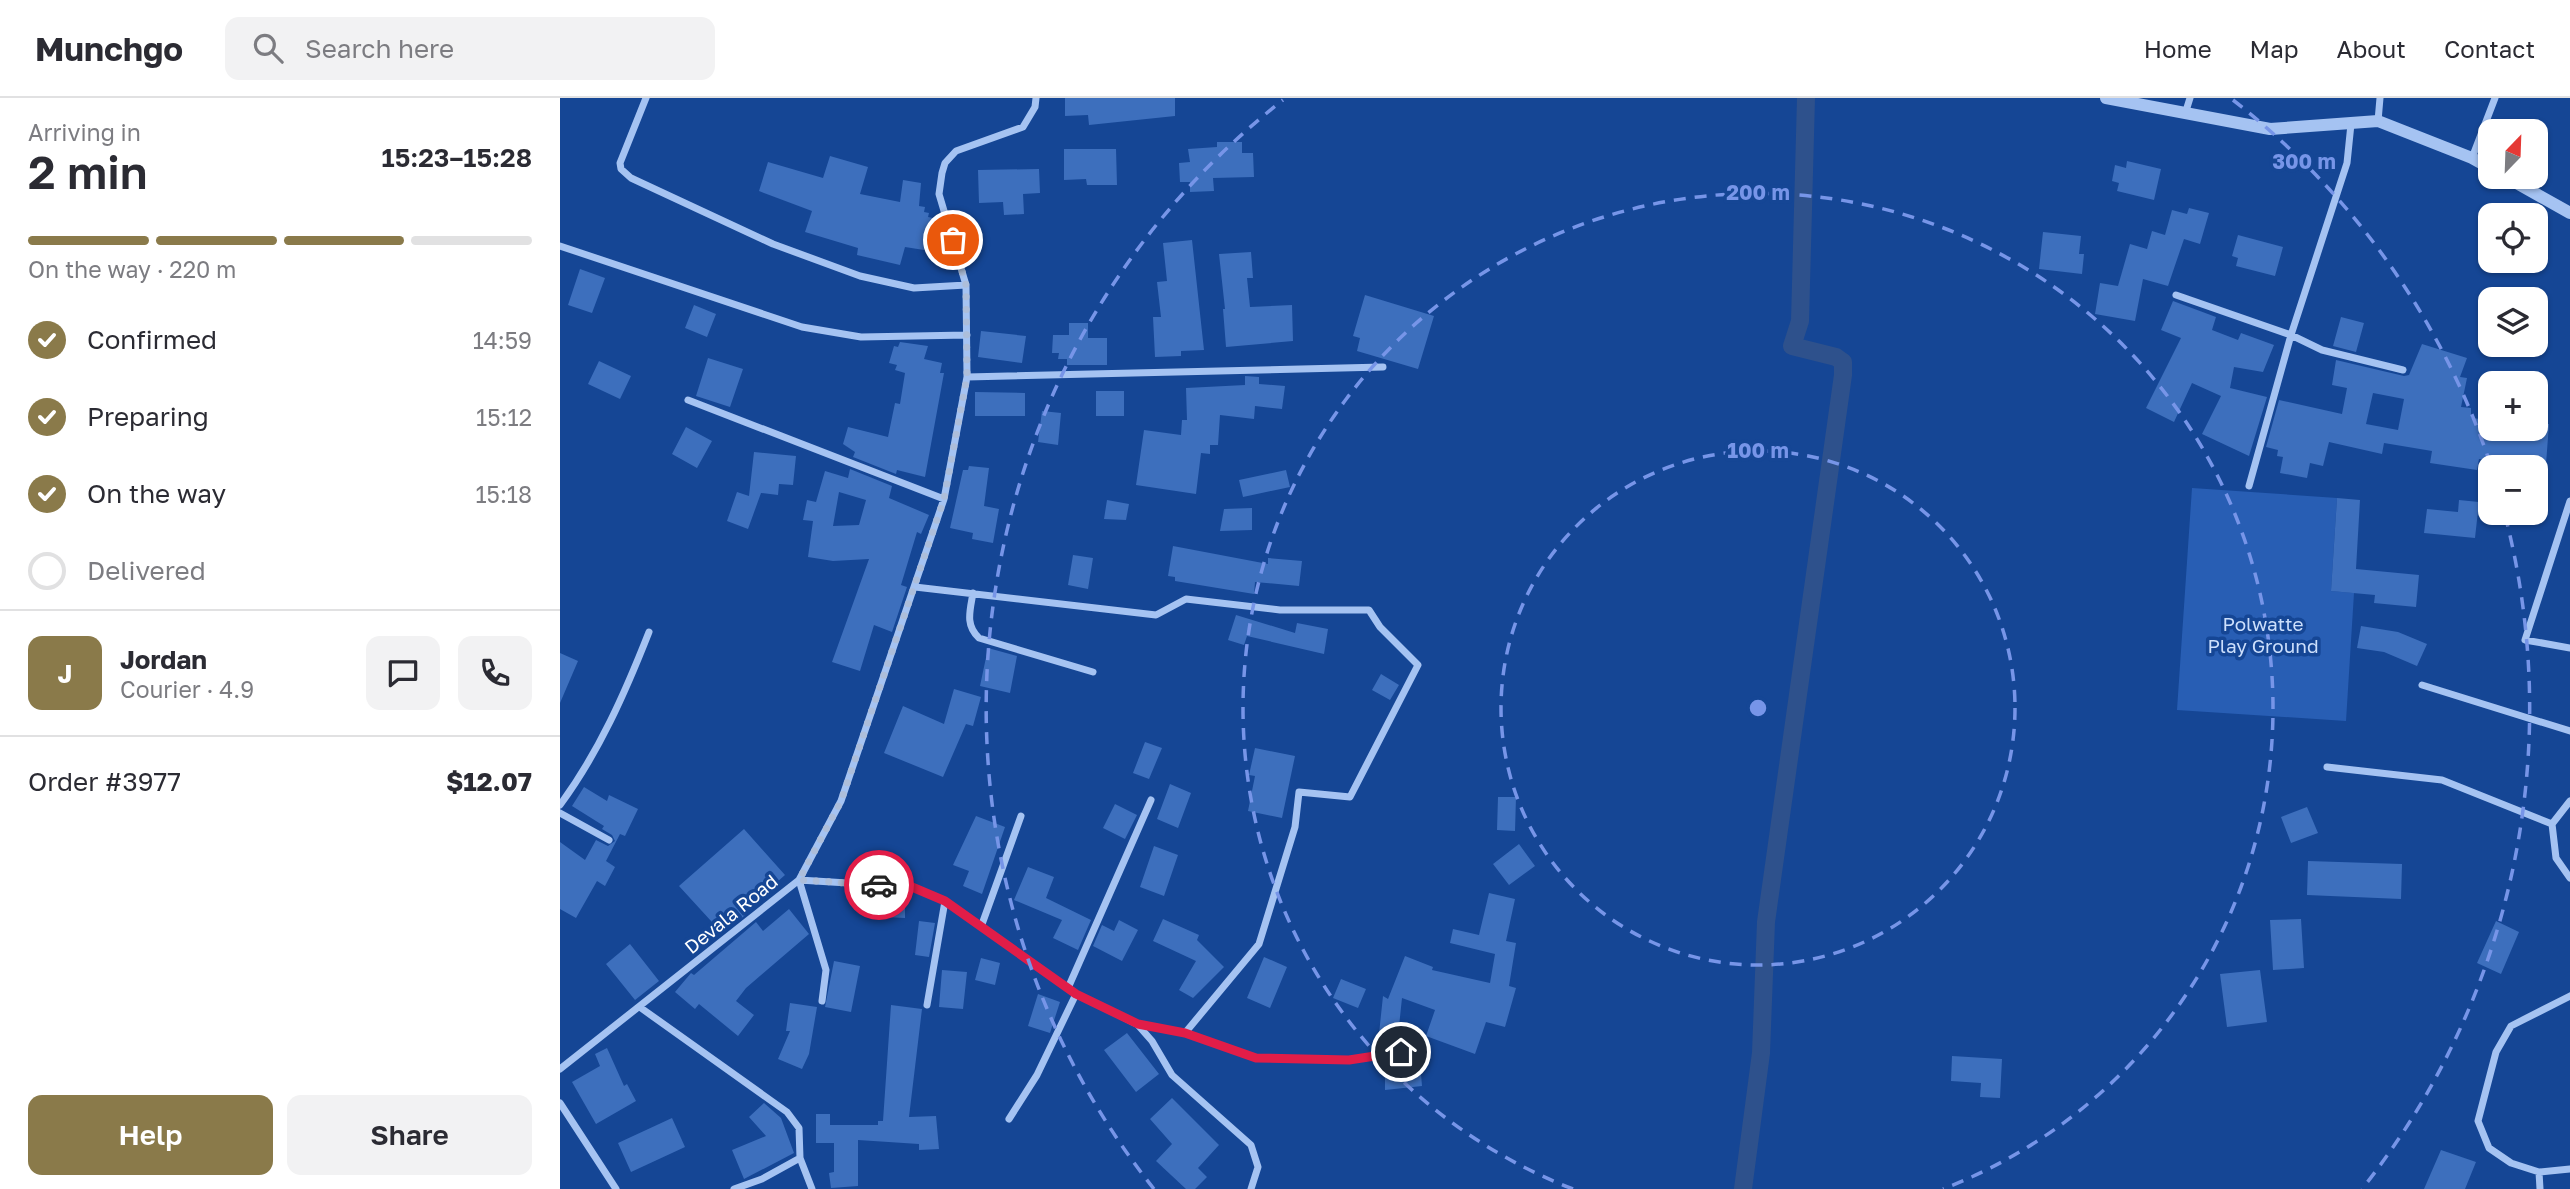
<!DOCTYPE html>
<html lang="en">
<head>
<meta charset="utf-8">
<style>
	body { margin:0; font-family:"Golos Text",sans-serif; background:#f2f2f3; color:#2b2b33; height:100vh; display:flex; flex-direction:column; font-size:26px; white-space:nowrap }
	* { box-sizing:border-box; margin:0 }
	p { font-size:23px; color:#7c7c81 }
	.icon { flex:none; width:38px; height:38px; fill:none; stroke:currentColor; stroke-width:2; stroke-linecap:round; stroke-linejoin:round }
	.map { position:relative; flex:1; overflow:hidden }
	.panel { display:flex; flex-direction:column; background:#fff; width:560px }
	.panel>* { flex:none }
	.needle { width:46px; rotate:23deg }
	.buttons { position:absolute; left:1918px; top:21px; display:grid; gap:14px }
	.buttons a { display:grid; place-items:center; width:70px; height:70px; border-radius:14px; background:#fff; box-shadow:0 2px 5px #0004; font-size:35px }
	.pin { position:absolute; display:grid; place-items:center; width:60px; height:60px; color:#fff; margin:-30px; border:4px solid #fff; border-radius:50%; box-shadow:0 2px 7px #0007 }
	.courier { position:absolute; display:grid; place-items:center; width:70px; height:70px; margin:-35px; border:5px solid #e11d48; border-radius:50%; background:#fff; color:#222; box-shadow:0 2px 9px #0007 }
	.headline em { font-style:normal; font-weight:600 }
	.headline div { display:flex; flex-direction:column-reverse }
	.headline { display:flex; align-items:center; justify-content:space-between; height:119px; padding:0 28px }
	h1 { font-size:46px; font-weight:600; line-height:52px }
	.bar { display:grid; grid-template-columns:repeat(4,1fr); gap:10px 7px; align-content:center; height:84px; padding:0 28px }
	.bar i { height:9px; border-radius:5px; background:#e1e1e2 }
	.bar .active { background:#8a7a4a }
	.bar p { grid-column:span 4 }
	.line { display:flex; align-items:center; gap:18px; padding:0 28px; border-top:2px solid #e1e1e2 }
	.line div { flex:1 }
	.round { display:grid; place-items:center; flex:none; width:74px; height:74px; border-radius:14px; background:#f2f2f3 }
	ol { padding:0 28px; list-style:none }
	li { display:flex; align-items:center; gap:21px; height:77px }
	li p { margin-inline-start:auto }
	li .icon { padding:7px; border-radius:50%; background:#8a7a4a; color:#fff; stroke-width:4 }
	li:last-child { color:#7c7c81 }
	li i { width:38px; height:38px; border:4px solid #e1e1e2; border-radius:50% }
	.action { display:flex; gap:14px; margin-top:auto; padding:14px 28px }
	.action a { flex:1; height:80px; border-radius:14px; background:#8a7a4a; color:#fff; font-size:28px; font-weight:600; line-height:80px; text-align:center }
	.action a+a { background:#f2f2f3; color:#2b2b33 }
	header { display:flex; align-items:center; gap:42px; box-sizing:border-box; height:98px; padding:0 35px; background:#fff; border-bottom:2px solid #e1e1e2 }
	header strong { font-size:33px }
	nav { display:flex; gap:38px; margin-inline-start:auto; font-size:24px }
	.search { width:490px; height:63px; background:#f2f2f3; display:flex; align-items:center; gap:18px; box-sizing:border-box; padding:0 24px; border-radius:14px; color:#7c7c81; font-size:26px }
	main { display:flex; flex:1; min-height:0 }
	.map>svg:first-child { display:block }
	.green { fill:#285eb4 }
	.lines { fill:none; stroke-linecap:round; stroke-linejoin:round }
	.canal { stroke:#2e518c; stroke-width:18 }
	.building { fill:#3d6fbd; fill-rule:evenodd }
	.minor { stroke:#a5c3f2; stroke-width:7 }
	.tertiary { stroke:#a5c3f2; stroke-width:12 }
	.done { stroke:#adbeda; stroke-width:7; stroke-dasharray:0 12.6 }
	.route { stroke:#e11d48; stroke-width:9 }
	.ring { fill:none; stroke:#7795e8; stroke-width:3.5; stroke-dasharray:12 9 }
	.labels { text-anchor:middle; stroke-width:7; stroke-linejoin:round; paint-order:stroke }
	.park-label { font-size:19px; fill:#ccdffc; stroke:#154695 }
	.street-label { font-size:19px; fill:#fff; stroke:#154695 }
	.centre { fill:#7795e8; stroke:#154695; stroke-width:3.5 }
	.ring-label { font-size:21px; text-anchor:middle; font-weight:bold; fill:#7795e8; stroke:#154695; stroke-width:7; stroke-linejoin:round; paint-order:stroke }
</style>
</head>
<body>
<header>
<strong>Munchgo</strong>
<div class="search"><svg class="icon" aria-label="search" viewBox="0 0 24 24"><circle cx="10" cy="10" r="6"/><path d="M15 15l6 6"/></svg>Search here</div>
<nav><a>Home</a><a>Map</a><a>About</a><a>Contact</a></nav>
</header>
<main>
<section class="panel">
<div class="headline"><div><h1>2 min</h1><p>Arriving in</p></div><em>15:23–15:28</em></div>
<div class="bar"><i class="active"></i><i class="active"></i><i class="active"></i><i></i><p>On the way · 220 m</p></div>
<ol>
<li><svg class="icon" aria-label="check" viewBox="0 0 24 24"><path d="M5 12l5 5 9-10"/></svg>Confirmed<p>14:59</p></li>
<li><svg class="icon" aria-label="check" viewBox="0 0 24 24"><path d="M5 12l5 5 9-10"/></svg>Preparing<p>15:12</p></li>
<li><svg class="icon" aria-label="check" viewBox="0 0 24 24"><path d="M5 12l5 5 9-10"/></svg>On the way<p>15:18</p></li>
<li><i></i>Delivered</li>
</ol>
<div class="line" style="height:126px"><b class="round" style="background:#8a7a4a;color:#fff">J</b><div><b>Jordan</b><p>Courier · 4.9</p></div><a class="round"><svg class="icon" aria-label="chat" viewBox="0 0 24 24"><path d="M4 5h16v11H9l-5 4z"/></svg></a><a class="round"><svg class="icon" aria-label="phone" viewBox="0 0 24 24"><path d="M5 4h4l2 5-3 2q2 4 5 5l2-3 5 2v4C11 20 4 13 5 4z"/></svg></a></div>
<div class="line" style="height:91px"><div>Order #3977</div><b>$12.07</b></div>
<div class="action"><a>Help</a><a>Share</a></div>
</section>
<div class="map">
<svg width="2010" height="1091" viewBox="0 0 2010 1091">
	<rect width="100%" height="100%" fill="#154695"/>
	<path class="green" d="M1632 390 1777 400 1771 493 1794 495 1786 623 1617 612Z"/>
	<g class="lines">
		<path class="canal" d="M1183 1091 1201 955 1206 824 1283 277V264L1276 259 1232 248 1240 223 1246 0"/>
	</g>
	<path class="building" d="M505 0H615V18L529 27 528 17 505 18Z
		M657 44H682V55H693L694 79 653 80 654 93 630 94V84H620L619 65 630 64 628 51 657 49Z
		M504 51H556L557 87H527L526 81 504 82Z
		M270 58 308 69 300 96 340 104 343 82 361 85 359 108 365 109 364 114 369 115 368 119 378 121 369 147 365 146 364 152 345 149 340 167 297 157 298 150 245 134 252 113 199 93 208 64 263 80Z
		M1567 63 1601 71 1594 102 1557 93 1559 85 1552 83 1555 67 1566 70Z
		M479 71 480 95 463 96 464 116 444 117 443 104 419 105 418 72Z
		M1629 110 1649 115 1640 146 1624 141 1608 188 1583 181 1575 223 1535 216 1540 185 1558 188 1570 146 1587 151 1592 133 1605 137 1612 112 1627 116Z
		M1483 134 1521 138 1519 156H1524L1522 176 1479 171Z
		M1678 137 1723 149 1715 178 1676 168 1678 160 1672 158Z
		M632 142 644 252 621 253V258L595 259 593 219H601L597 184 607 183 603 145Z
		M691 154 693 180H687L690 209 732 207 733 243 666 249 663 211H665L659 156Z
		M20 171 45 180 32 215 8 207Z
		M805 197 874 218 858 271 797 253 800 240 793 238Z
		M1613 203 1656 219 1652 232 1678 242 1681 235 1714 247 1703 274 1674 269 1670 290 1707 299 1689 358 1642 336 1661 298 1632 285 1614 324 1586 310 1621 240 1601 232Z
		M134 207 156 216 147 239 125 230Z
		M1781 219 1804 225 1796 254 1773 248Z
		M509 225H528V240H547V267H507V261H498L499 255H492L493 237H509Z
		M421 233 466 238 462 265 418 259Z
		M340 244 368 248 364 261 382 265 380 275H384L365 379 337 372 336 376 293 359 295 354 283 346 288 329 328 339 335 305 340 306 345 275 335 272 337 267 329 265 334 248 338 249Z
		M1862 246 1907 260 1900 279 1907 280 1901 309 1911 310V320L1930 322V331H1976V325L1989 326 1986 366H1976V358L1964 357 1963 366 1919 361 1917 372 1870 365 1872 353 1824 345 1822 356 1769 344 1763 368 1750 365 1747 380 1720 375 1723 359 1717 358 1718 352 1706 349 1719 302 1782 316 1787 290 1772 287 1776 262 1844 278 1849 277ZM1813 295 1844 301 1838 332 1806 326Z
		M148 260 183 271 170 309 136 298Z
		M39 263 71 278 60 301 28 286Z
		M685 278 699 279V286L725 288 722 311 695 308 694 321 660 317 658 347H650V356L641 355 636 396 576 387 584 332 621 337 622 322H627L626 290 685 287Z
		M536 293H564V318H536Z
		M415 294 465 295V318H415Z
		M482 313 501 315 498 347 478 344Z
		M126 329 152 343 137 370 112 356Z
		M194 354 236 358 233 387 219 386 218 397 201 395 188 431 167 423 177 394 189 398Z
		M409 368 429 370 424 408 439 411 433 445 412 441 413 435 390 430 403 372H408Z
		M290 371 332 388 329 400 369 417 361 436 357 434 341 487 347 489 332 534 314 527 300 573 272 564 309 461 273 463 248 459 253 423 243 422 247 402 256 404 265 373 288 380ZM279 394 306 402 299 427 273 428Z
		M726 372 730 389 683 399 679 382Z
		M1777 400 1800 402 1796 471 1859 477 1856 509 1814 505 1815 497 1771 493Z
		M547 402 569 406 566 422 544 421Z
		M1899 402 1919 404 1915 440 1864 435 1867 411 1898 414Z
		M692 410V432L660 433 664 411Z
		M613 448 708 466V460L742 463 739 488 695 484 694 496 615 483V479L608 478Z
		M513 457 533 460 528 491 508 487Z
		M676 517 735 535 737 525 768 531 764 556 687 538 684 547 668 542Z
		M1801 528 1838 534 1867 546 1857 568 1824 554 1797 550Z
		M428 550 457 558 450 595 420 588Z
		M0 555 18 563 0 605Z
		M821 576 839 587 830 602 812 592Z
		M394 591 421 599 413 628 406 626 383 679 324 655 343 608 384 626Z
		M585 644 602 650 589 681 573 675Z
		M695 650 735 658 722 720 688 713 695 678 689 677Z
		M610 686 631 695 618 730 597 721Z
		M24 689 47 703 49 697 78 711 65 738 60 736 46 763 55 769 45 788 37 783 16 820 0 811V744L25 762 36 742 48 748 55 743 52 737 42 731 44 728 12 708Z
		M938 699H956L955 733 937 732Z
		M555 706 577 717 565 741 543 730Z
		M1747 709 1758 735 1731 745 1721 719Z
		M416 718 445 729 422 796 403 788 409 773 393 767Z
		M184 731 225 777 185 812 188 815 162 835 119 788Z
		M959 746 975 768 949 787 933 766Z
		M594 748 618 757 604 798 580 789Z
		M1748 763 1842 766 1841 801 1747 797Z
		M468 769 494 779 486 800 531 822 518 852 493 840 502 822 454 802Z
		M325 793 345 795V820L325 819Z
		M929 795 955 801 946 843 956 845 949 888 956 890 945 929 926 924 915 956 866 938 875 912 842 900 838 938 851 939 850 947 826 951 828 937 819 936 823 898 828 901 845 858 873 869 872 872 930 885 935 856 890 845 893 831 919 837Z
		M229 811 249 836 186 890 176 903 194 917 178 938 139 906 135 911 115 894 131 875 134 877 196 824 203 833Z
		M603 821 639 837 637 842 664 869 633 900 619 892 636 863 593 843Z
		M1741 821 1744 870 1713 872 1710 822Z
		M559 822 578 832 562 863 533 848 542 827 554 833Z
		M359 823 375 825 369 859 355 857Z
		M1936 823 1959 834 1941 876 1917 865Z
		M70 846 99 883 75 902 46 866Z
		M704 859 727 869 710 910 687 900Z
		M421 860 440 865 435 887 415 882Z
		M274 863 300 868 291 914 265 909Z
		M382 872 407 874 403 911 379 909Z
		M1700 872 1707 924 1667 929 1660 876Z
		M781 881 806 891 798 910 773 900Z
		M478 896 500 904 490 935 468 928Z
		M230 905 257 909 249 956 242 971 218 961 230 933H226Z
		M331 907 362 911 349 1019 376 1018 379 1051 359 1052V1046L298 1042V1088L271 1090 269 1075 274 1074V1045H256V1016H270V1027H318V1023H323Z
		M567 935 599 976 576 994 544 952Z
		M47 950 64 988 67 986 76 1003 36 1026 12 984 40 968 35 956Z
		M1392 958 1442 961 1440 1000 1420 999 1421 985 1391 983Z
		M848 960 847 966 860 964 862 988 825 992V963Z
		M612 1000 659 1047 638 1070 647 1079 635 1091H626L596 1063 612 1046 590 1021Z
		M204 1005 221 1020 234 1055 184 1081 172 1052 206 1038 189 1019Z
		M112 1020 125 1049 71 1074 58 1045Z
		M1881 1052 1916 1064 1905 1091H1864Z"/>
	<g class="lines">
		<path class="minor" d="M86 0 60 65 61 71 71 80 213 146 300 178 354 190 406 187
			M1625 16 1630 0
			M1818 23 1820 0
			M1912 60 1935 0
			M0 148 242 229 301 239 407 237
			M1616 197 1731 237 1762 252 1843 272
			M407 279 823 269
			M128 302 384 401
			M1689 388 1731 237 1787 65 1791 26
			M2010 403 1965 542 2010 550
			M355 489 596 517 626 501 720 512H809L820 529 858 567 790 699 739 694 735 729 699 846 625 935
			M413 495C410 513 405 527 419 540L533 574
			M1862 587 2010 633
			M1767 669 1882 682 1992 726
			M2010 703 1992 726 1996 760 2010 780
			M0 707C39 654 65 595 89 534
			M0 715 49 742
			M421 829 461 718
			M508 890 591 702
			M2010 898 1951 928 1936 954 1918 1023 1929 1050 1951 1065 1979 1074 2010 1071
			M262 903 266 872 239 782 352 789 385 803 516 896 577 926 592 943 612 977 691 1047 698 1069 691 1091
			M367 907 385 803
			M81 910 227 1014 239 1030 240 1060 252 1091
			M577 926 625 935 696 960 789 962 867 951
			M0 971 239 782 281 703 384 401 407 279 406 187 379 96 382 75 385 65 396 53 463 29 475 9 476 0
			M0 1005 56 1091
			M449 1021 477 977 516 896
			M1979 1074 1980 1091
			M174 1091 202 1081 240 1060"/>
		<path class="tertiary" d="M1546 0 1710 31 1818 23 1912 60 1930 70
			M1946 79 2010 115"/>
	</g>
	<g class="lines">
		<path class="done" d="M319 787 239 782 281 703 384 401 407 279 406 187 393 142"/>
		<path class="route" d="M319 787 352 789 385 803 516 896 578 926 625 935 696 960 789 962 841 954"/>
	</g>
	<g class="ring">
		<circle cx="1198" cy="610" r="257"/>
		<path d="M1013 1091A515 515 0 1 1 1383 1091"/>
		<path d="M594 1091A772 772 0 0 1 723 2M1673 2A772 772 0 0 1 1930 365M1945 417A772 772 0 0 1 1802 1091"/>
	</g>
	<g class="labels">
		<g class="park-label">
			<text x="1703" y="533">Polwatte<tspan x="1703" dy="22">Play Ground</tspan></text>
		</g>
		<g class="street-label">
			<text transform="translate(171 816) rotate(-39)" y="7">Devala Road</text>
		</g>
	</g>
	<circle cx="1198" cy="610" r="10" class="centre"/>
	<g class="ring-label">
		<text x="1744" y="71">300 m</text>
		<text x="1198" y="102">200 m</text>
		<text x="1198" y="360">100 m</text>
	</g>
</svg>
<div class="buttons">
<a><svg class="needle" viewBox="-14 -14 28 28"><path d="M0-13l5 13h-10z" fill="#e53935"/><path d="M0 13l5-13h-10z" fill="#7c7c81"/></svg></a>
<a><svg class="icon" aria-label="locate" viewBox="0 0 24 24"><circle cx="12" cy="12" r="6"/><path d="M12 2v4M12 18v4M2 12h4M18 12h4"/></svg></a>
<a><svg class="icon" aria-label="layers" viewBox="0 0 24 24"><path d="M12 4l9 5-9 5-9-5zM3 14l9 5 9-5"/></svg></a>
<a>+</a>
<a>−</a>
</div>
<div class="pin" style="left:393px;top:142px;background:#ea580c"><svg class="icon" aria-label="bag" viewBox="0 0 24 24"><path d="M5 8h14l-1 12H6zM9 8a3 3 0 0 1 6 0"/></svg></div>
<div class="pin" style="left:841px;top:954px;background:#1f2937"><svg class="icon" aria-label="home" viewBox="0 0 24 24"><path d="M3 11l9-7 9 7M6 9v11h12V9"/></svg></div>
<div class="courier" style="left:319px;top:787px"><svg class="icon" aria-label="car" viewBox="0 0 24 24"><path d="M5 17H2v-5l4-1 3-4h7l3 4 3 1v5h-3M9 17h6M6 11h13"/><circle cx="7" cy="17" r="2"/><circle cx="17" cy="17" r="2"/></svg></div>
</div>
</main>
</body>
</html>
